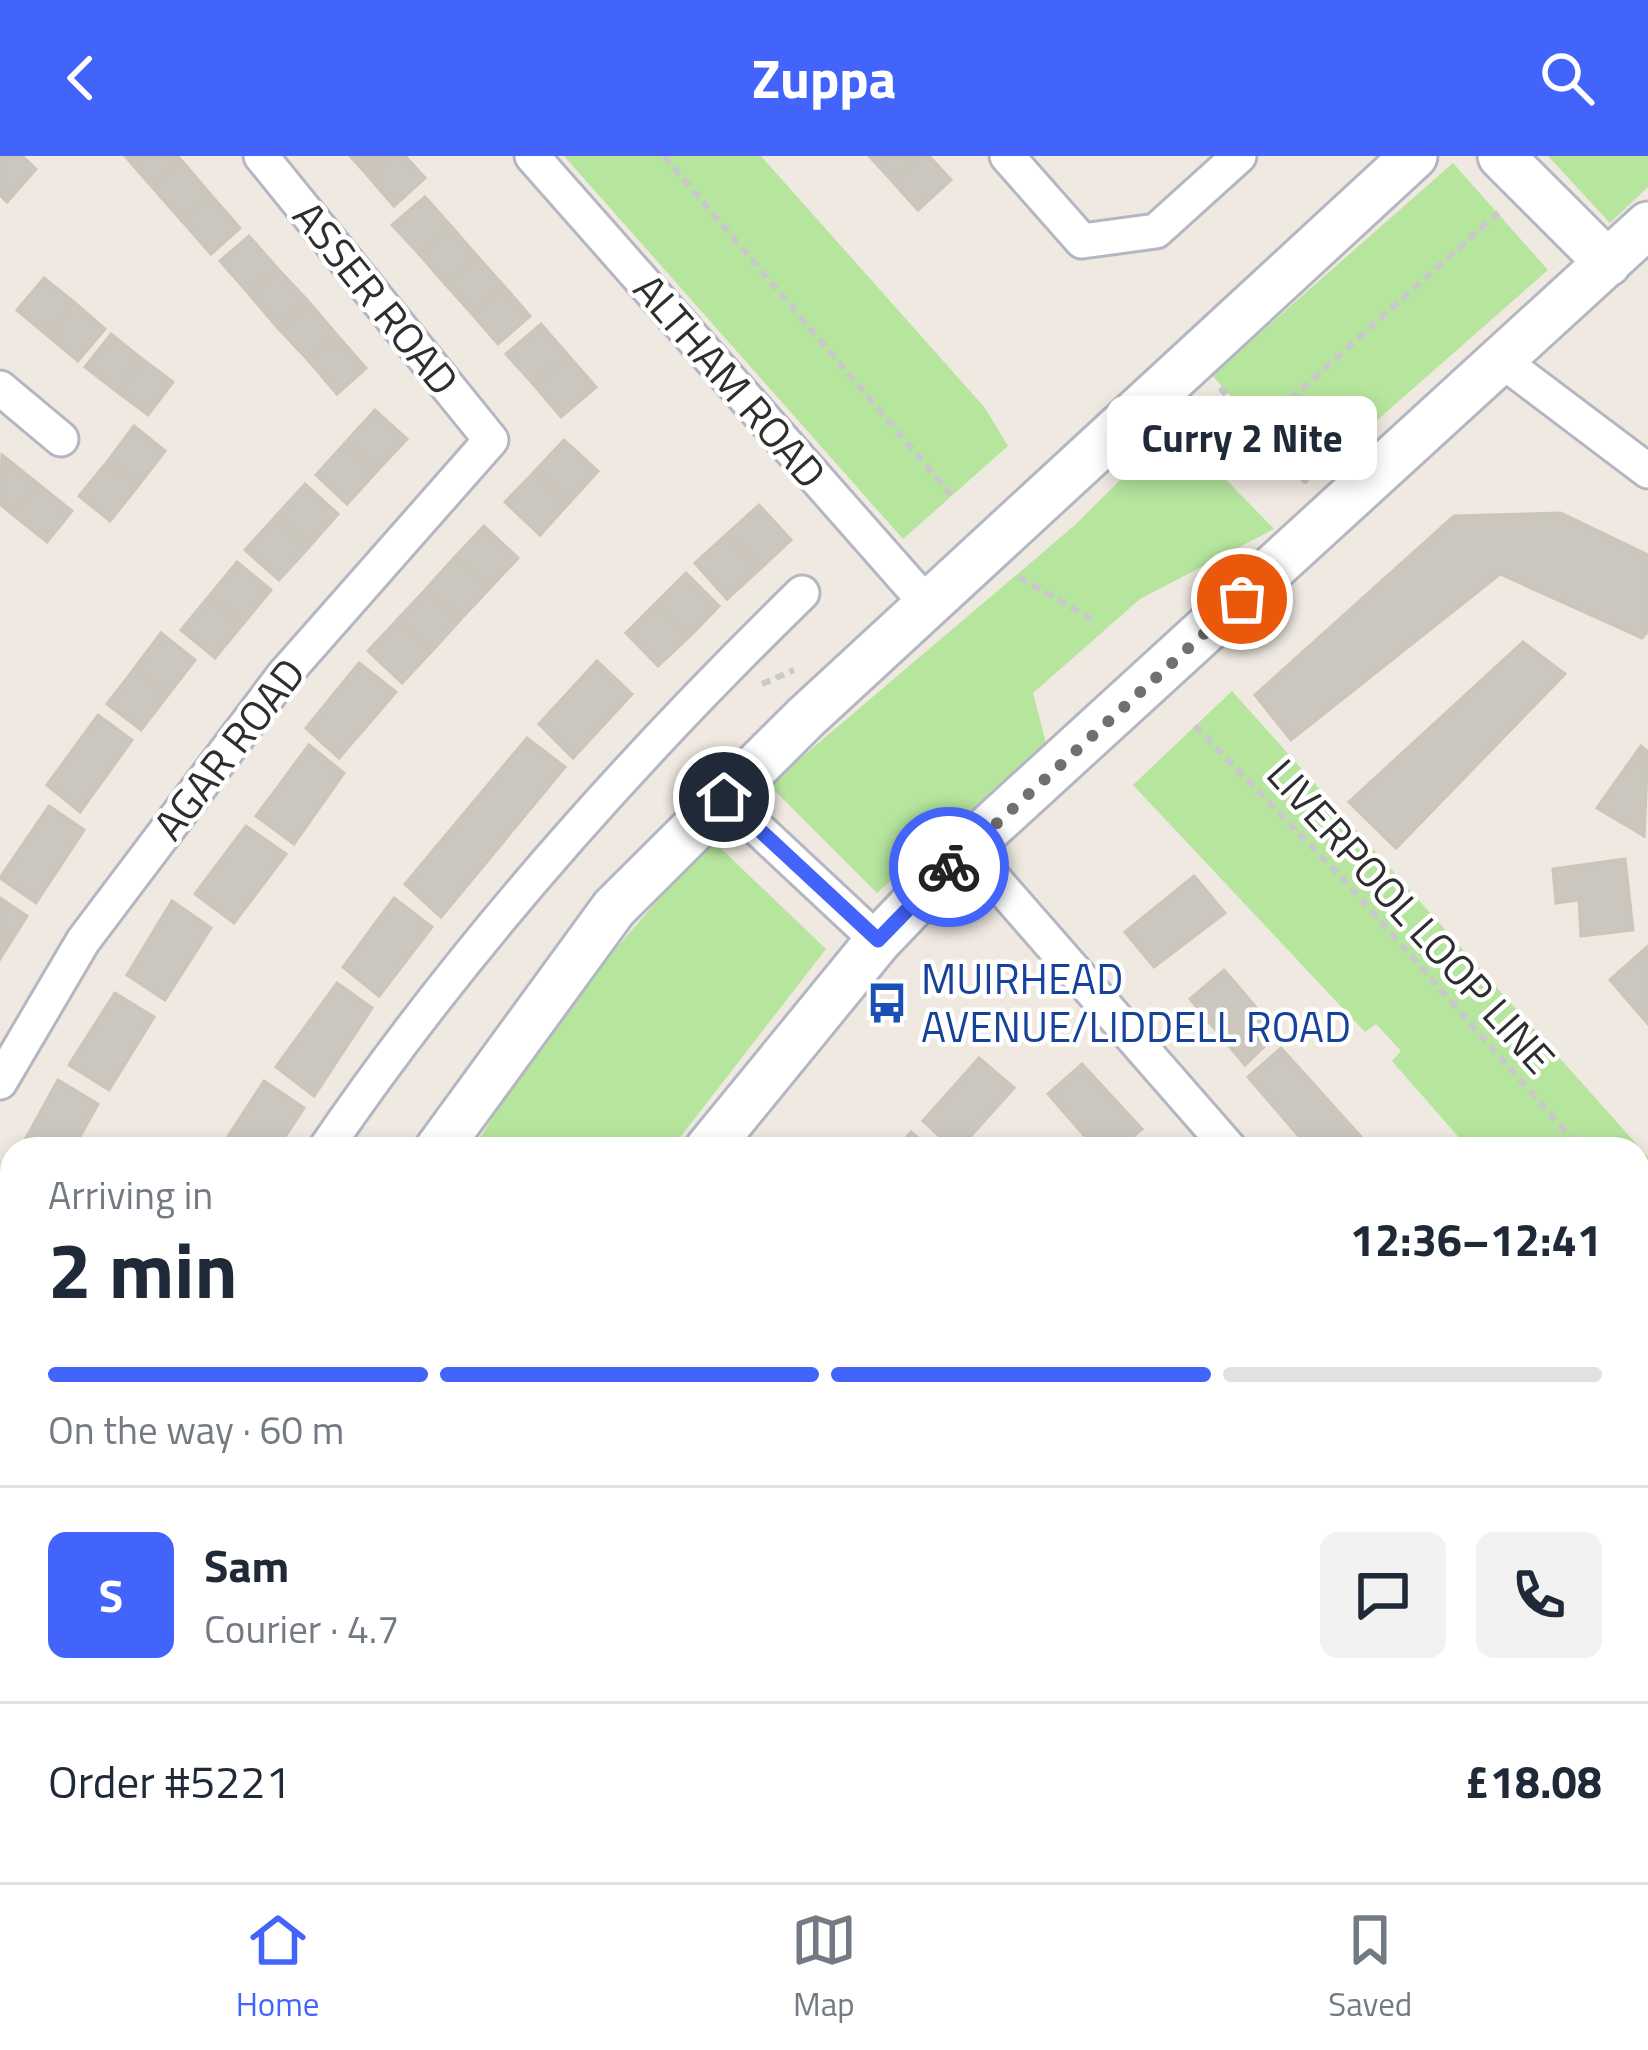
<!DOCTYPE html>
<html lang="en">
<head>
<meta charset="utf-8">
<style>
	body { margin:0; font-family:"Titillium Web",sans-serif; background:#f2f2f3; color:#1f2937; height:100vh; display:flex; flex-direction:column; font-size:45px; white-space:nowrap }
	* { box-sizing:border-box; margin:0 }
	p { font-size:39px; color:#747a83 }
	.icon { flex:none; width:66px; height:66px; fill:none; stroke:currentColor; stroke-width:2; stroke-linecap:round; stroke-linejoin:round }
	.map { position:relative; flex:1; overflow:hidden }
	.panel { position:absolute; left:0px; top:981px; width:1650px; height:747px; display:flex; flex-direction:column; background:#fff; border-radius:36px 36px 0 0; box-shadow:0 6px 18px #0003 }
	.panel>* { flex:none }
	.pin { position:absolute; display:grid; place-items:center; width:102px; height:102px; color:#fff; margin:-51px; border:6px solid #fff; border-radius:50%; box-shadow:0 3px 12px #0007 }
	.courier { position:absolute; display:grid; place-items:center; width:120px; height:120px; margin:-60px; border:9px solid #4264fb; border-radius:50%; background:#fff; color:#222; box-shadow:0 3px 15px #0007 }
	.bubble { position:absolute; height:84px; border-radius:18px; background:#fff; box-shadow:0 6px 18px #0003; font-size:39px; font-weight:700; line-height:84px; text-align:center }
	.head em { font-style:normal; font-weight:700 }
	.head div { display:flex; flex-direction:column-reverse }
	.head { display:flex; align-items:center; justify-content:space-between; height:204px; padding:0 48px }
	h1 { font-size:78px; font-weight:700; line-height:90px }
	.bar { display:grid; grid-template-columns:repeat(4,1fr); gap:18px 12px; align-content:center; height:144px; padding:0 48px }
	.bar i { height:15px; border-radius:9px; background:#e0e1e3 }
	.bar .selected { background:#4264fb }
	.bar p { grid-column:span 4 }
	.line { display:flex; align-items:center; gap:30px; padding:0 48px; border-top:3px solid #e0e1e3 }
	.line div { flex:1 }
	.round { display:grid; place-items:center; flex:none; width:126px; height:126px; border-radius:18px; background:#f2f2f3 }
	header { display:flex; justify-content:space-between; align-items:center; height:156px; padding:0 48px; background:#4264fb; color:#fff; font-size:54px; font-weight:700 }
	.dock { display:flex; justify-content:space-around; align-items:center; height:168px; border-top:3px solid #e0e1e3; background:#fff; font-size:33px; color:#747a83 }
	.dock a { display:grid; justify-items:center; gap:6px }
	.dock .selected { color:#4264fb }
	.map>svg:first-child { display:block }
	.green { fill:#b6e59e }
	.building { fill:#cbc7bf; stroke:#cbc5ba; stroke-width:3 }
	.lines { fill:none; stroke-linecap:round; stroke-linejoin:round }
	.street-casing { stroke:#b4b7c1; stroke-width:39 }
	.secondary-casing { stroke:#b4b7c1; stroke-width:51 }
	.path { stroke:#c9c9c9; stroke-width:6; stroke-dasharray:9 6; stroke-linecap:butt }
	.street { stroke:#fff; stroke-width:33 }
	.secondary { stroke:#fff; stroke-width:45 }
	.done { stroke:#726f6d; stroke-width:12; stroke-dasharray:0 21.6 }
	.route { stroke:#4264fb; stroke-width:15 }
	.labels { text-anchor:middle; stroke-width:9; stroke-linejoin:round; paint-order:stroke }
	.street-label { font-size:42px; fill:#2e2e2e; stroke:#fff }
	.transit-label { font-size:42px; fill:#164399; stroke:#fff; text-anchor:start }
</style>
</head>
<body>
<header><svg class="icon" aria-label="back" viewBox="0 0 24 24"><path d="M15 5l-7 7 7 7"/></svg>Zuppa<svg class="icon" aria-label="search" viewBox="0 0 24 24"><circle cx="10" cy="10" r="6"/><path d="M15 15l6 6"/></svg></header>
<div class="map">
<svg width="1648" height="1726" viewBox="0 0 1648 1726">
	<rect width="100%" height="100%" fill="#efe9e1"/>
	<path class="green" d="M564 0H761L985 252 1008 290 903 383Z
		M1548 0H1648V31L1610 67Z
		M1453 7 1548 114 1358 281 1342 263 1313 288 1279 250 1257 270 1212 219Z
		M1174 270 1274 373 1140 443 1033 537 1046 587 877 737 769 629 1075 369Z
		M1232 535 1648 1001V1177L1638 1166V993H1469L1392 905 1401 895 1376 868 1365 876 1133 629Z
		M711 683 826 793 671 993H473L552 866Z
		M110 1716H291L286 1726H106Z"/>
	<path class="building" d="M0 0H22L36 13 7 46 0 39Z
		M125 0H177L182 5 152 31Z
		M350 0H390L368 20Z
		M390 0H405L425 22 394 50 368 20Z
		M869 0H922L893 26Z
		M922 0H929L951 24 918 54 893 26Z
		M182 5 211 39 182 65 152 31Z
		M211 39 240 72 211 98 182 65Z
		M425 41 451 70 419 98 392 69Z
		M451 70 477 100 445 128 419 98Z
		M249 80 278 113 249 138 220 105Z
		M477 100 504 130 472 158 445 128Z
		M278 113 308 145 278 172 249 138Z
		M44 122 75 147 48 180 17 154Z
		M504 130 530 160 498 188 472 158Z
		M308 145 337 179 308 204 278 172Z
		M75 147 105 173 78 205 48 180Z
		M541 168 568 199 534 229 506 198Z
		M111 178 142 203 116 235 85 211Z
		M337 179 366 212 337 238 308 204Z
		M568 199 596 231 561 261 534 229Z
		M142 203 173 226 148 259 116 235Z
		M375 254 407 283 377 315 345 287Z
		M134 270 165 295 138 330 107 306Z
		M564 284 598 315 569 347 535 315Z
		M345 287 377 315 347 348 316 319Z
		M2 299 37 327 12 358 0 348Z
		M107 306 138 330 110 365 79 340Z
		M535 315 569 347 540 379 505 346Z
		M37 327 72 355 47 386 12 358Z
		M305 328 338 358 309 391 275 361Z
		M759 349 791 384 759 414 727 378Z
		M1561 357 1648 399V475L1642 482 1500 418 1291 584 1255 539 1454 360Z
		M275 361 309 391 279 424 245 394Z
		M484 370 518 402 489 433 455 401Z
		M727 378 759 414 727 443 695 407Z
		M455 401 489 433 460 464 426 433Z
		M237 406 271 434 243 468 209 440Z
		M686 417 719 450 689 481 656 447Z
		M426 433 460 464 431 496 397 464Z
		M209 440 243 468 215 502 181 474Z
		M656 447 689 481 658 510 626 477Z
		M397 464 431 496 402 527 368 495Z
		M161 477 195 504 168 539 134 513Z
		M1523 486 1565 518 1396 692 1349 646Z
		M597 505 632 538 573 602 539 568Z
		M359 507 396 536 339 602 306 572Z
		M134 513 168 539 141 574 107 548Z
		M98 559 132 584 80 656 47 629Z
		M527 582 565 611 441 761 405 728Z
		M309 589 344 617 294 688 256 660Z
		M1641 590 1648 596 1644 680 1597 652Z
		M49 650 84 674 36 747 0 722Z
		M246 670 286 698 234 767 195 738Z
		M1625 703 1633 774 1581 780 1579 744 1556 747 1553 713Z
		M1194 720 1225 757 1154 811 1125 776Z
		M0 742 27 760 0 803Z
		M394 742 432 771 379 840 343 811Z
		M172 745 211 772 165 844 127 819Z
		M1647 791 1648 793V868L1610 824Z
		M1224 814 1278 877 1245 909 1190 843Z
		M337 827 372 852 314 940 276 911Z
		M115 837 154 861 109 934 69 909Z
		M1281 892 1372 993H1310L1248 921Z
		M979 902 1014 932 959 993H953L923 965Z
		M1082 908 1142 973 1118 993H1096L1048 938Z
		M58 924 98 948 73 993H20Z
		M264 925 304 952 277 993H220Z
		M911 976 931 993H897Z
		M7 1017 12 1020 7 1116 0 1111V1030Z
		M0 1130 12 1191V1216L0 1218Z
		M1638 1271 1648 1282V1351L1638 1340Z
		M12 1499V1585L0 1580V1528Z
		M1638 1533 1648 1544V1592L1638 1601Z
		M444 1716H469L489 1724 440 1726Z
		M954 1716H997L999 1726H913Z
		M1023 1716H1111L1112 1726H1025Z
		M1131 1716H1216L1217 1726H1131Z
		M1238 1716H1325L1323 1726H1237Z
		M1541 1716H1597L1605 1726H1548Z"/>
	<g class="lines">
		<g class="street-casing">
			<path id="street" d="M532 0 928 449
				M1007 0 1082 85 1156 75 1239 0
				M1501 204 1648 315
				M0 232 61 283
				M724 641 878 785
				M967 692 1230 993
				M0 926 83 785 283 520 491 284 261 0
				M325 993C463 791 628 607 802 437
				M1638 1455 1648 1466
				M1454 1716 1463 1726
				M767 1726 787 1716"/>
		</g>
		<g class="secondary-casing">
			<path id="secondary" d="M1501 0 1608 107
				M438 993 614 752 805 562 1414 0
				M708 993 878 785 967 692 1648 69
				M78 1726 82 1716
				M317 1726 321 1716"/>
		</g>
		<path class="path" d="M664 0 952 340
			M1220 232 1305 325 1308 322
			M1257 273 1500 55
			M1019 421 1093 464
			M762 528 794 514
			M1195 570 1346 726 1581 993
			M1638 1058 1648 1069"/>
		<use href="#street" class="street"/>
		<use href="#secondary" class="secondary"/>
	</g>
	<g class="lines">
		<path class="done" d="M949 711 1242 443"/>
		<path class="route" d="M724 641 878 784 949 711"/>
	</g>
	<defs>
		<g id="bus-bare" transform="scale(3.24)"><path d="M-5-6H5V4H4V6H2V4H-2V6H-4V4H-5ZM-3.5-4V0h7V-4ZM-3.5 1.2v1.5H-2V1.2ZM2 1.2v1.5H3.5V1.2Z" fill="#1a4fb4" stroke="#fff" stroke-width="2.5" paint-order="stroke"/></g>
	</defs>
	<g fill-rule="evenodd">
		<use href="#bus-bare" x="887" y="847"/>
	</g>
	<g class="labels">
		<g class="street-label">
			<text transform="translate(376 142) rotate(51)" y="15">ASSER ROAD</text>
			<text transform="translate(730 225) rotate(49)" y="15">ALTHAM ROAD</text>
			<text transform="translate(229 593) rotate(-52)" y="15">AGAR ROAD</text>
			<text transform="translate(1411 760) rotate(48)" y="15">LIVERPOOL LOOP LINE</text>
		</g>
		<g class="transit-label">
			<text x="921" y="838">MUIRHEAD<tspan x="921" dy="48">AVENUE/LIDDELL ROAD</tspan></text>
		</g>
	</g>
</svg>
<div class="pin" style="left:1242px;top:443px;background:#ea580c"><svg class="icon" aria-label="bag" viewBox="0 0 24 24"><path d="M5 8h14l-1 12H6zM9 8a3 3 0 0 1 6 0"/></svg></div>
<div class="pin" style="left:724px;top:641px;background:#1f2937"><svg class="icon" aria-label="home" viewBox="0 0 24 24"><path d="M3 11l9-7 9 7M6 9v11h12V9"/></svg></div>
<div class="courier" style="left:949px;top:711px"><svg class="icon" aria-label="bike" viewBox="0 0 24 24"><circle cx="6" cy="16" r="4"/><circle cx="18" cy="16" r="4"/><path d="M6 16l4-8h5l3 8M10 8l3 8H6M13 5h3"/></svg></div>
<div class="bubble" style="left:1107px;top:240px;width:270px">Curry 2 Nite</div>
<section class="panel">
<div class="head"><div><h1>2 min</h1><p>Arriving in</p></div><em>12:36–12:41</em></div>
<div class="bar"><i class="selected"></i><i class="selected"></i><i class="selected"></i><i></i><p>On the way · 60 m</p></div>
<div class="line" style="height:216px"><b class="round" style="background:#4264fb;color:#fff">S</b><div><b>Sam</b><p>Courier · 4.7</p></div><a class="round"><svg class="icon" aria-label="chat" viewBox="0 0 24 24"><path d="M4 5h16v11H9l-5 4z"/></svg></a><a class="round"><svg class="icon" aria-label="phone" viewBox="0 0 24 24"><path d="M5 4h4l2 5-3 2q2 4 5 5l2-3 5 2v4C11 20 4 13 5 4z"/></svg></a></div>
<div class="line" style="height:156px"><div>Order #5221</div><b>£18.08</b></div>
</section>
</div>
<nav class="dock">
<a class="selected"><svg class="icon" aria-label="home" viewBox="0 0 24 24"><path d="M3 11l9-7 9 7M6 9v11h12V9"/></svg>Home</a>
<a><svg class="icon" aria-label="map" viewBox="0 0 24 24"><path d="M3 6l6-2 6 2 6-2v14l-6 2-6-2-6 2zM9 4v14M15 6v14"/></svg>Map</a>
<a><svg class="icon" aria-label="saved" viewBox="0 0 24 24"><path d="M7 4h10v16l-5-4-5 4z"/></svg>Saved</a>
</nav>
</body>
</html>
